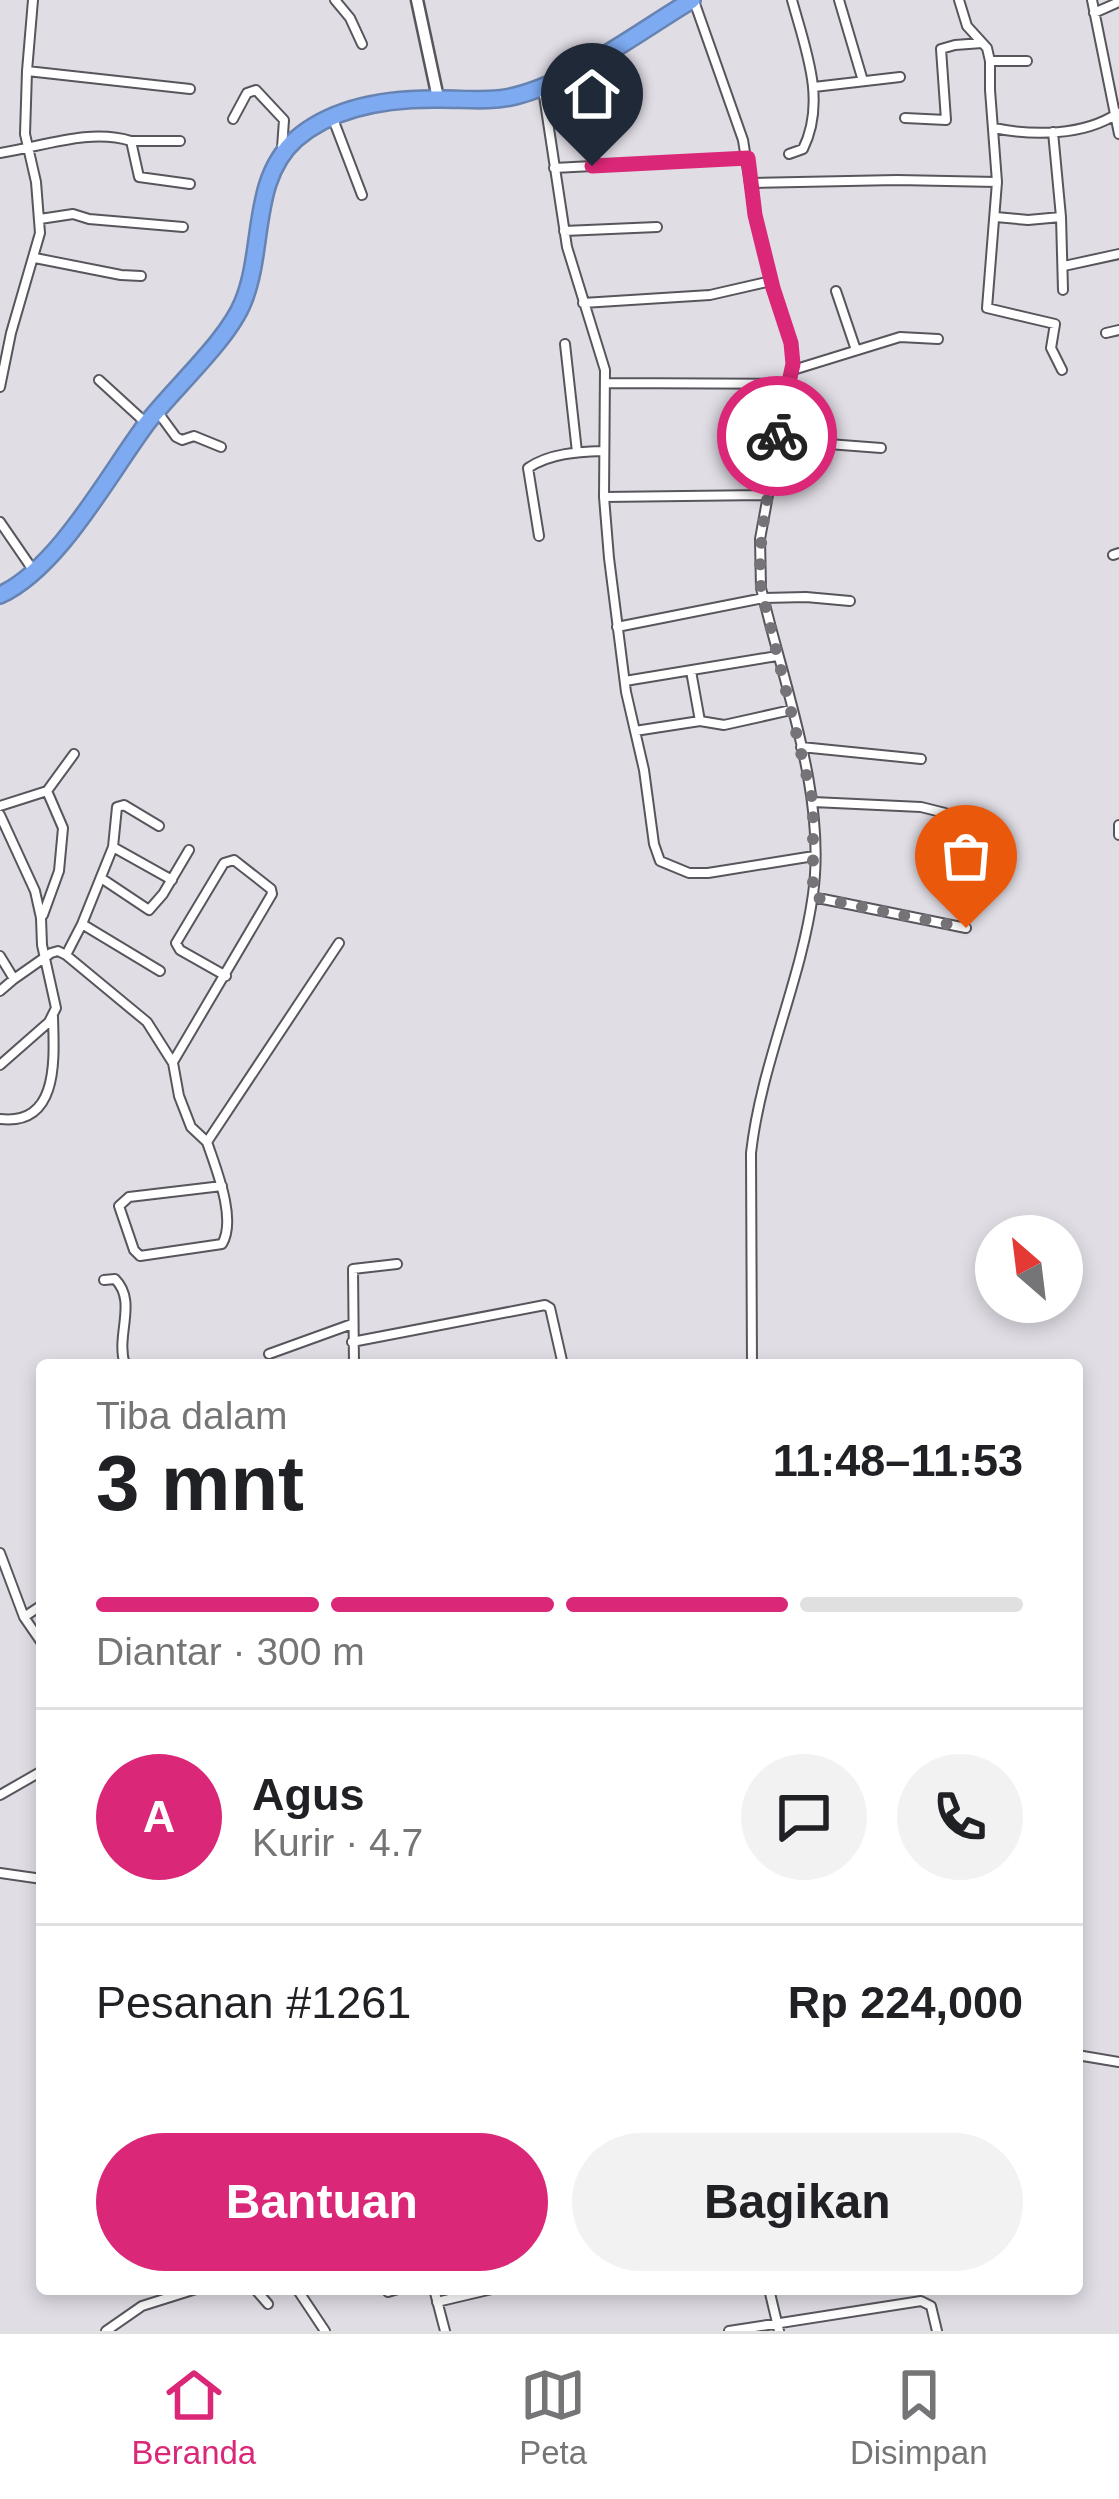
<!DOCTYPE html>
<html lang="id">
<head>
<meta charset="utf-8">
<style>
	body { margin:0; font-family:Arial,sans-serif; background:#f2f2f2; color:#202124; height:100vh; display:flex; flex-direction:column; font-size:45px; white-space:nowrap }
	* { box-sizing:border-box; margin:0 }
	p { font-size:39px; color:#757577 }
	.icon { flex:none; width:66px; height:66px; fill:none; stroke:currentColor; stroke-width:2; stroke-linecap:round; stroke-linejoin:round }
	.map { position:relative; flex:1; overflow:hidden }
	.sheet { position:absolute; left:36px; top:1359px; width:1047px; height:936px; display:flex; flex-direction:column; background:#fff; border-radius:12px; box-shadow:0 6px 18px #0003 }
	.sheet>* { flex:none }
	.needle { width:78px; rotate:332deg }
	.tools { position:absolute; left:975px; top:1215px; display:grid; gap:24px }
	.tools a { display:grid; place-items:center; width:108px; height:108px; border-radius:50%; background:#fff; box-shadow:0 6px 18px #0003; font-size:60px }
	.pin { position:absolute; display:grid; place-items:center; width:102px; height:102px; color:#fff; margin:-123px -51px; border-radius:50% 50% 50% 0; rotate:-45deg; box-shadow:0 0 12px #0007 }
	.pin .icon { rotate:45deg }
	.courier { position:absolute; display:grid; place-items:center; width:120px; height:120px; margin:-60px; border:9px solid #db2777; border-radius:50%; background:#fff; color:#222; box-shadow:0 3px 15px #0007 }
	.headline em { font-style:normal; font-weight:700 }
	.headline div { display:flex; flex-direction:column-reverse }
	.headline { display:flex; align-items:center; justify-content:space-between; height:204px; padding:0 60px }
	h1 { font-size:78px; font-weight:700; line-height:90px }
	.bar { display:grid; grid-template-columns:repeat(4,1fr); gap:18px 12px; align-content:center; height:144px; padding:0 60px }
	.bar i { height:15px; border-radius:9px; background:#e0e0e0 }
	.bar .current { background:#db2777 }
	.bar p { grid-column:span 4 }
	.line { display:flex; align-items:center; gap:30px; padding:0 60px; border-top:3px solid #e0e0e0 }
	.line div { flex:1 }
	.round { display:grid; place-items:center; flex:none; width:126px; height:126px; border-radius:63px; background:#f2f2f2 }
	.cta { display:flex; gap:24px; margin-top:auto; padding:24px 60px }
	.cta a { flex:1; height:138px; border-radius:72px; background:#db2777; color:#fff; font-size:48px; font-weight:700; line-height:138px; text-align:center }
	.cta a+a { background:#f2f2f2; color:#202124 }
	.menu { display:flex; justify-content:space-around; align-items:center; height:168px; border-top:3px solid #e0e0e0; background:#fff; font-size:33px; color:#757577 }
	.menu a { display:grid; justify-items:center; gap:6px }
	.menu .current { color:#db2777 }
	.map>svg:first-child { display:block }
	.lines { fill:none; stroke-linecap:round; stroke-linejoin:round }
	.street-casing { stroke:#58555c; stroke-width:12 }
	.secondary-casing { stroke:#58555c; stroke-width:15 }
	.highway-casing { stroke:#6683b2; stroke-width:20 }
	.street { stroke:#fff; stroke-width:8 }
	.secondary { stroke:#fff; stroke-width:10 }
	.highway { stroke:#7daaf1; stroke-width:15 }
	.done { stroke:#757378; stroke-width:12; stroke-dasharray:0 21.6 }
	.route { stroke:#db2777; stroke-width:15 }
</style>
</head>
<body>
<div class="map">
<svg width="1119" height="2331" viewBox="0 0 1119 2331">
	<rect width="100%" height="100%" fill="#e0dde5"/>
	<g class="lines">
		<g class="street-casing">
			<path id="street" d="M335 0 350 18 362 44
				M839 0 863 81
				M959 0 967 26 987 48 990 61V90L997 182 987 308 1055 324 1051 348 1062 370
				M1092 0 1119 134
				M694 1 743 140 755 215 773 288 791 343 793 364 778 425 773 468 760 539 761 588C783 683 827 796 813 894 801 982 761 1064 751 1153L752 1365
				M1094 13 1119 2
				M990 61H1027
				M27 71 190 89
				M814 87 900 77
				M543 89 567 247 605 370 604 497 609 558 626 692 644 770 654 844 660 861 689 873H708L814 856
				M905 118 946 120 941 49 955 45 982 43
				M233 119 247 93 256 90 284 120 282 148
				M333 119 362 195
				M994 128C1033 136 1084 136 1118 113
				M131 141H180
				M0 153C42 147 89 128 131 141L139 177 190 184
				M789 154 803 149C827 101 805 48 792 0
				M554 168 748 158
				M750 183 897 180 997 182
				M996 217 1028 220 1061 217 1053 132
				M1061 217 1063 290
				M40 219 73 214 89 219 183 227
				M564 231 657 227
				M35 258 121 275 141 276
				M1064 266 1119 254
				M836 291 856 350
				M583 303 710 295 771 281
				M1106 333 1119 330
				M565 344 577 452
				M793 370 900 337 938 339
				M99 380 146 423
				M605 383 788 384
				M0 387 11 333 40 233 36 182 25 134 27 71 33 0
				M157 411 176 437 182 440 194 436 221 447
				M753 421 778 425
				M776 440 881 448
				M604 497 766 495
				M0 522 33 570
				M539 536 528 468C550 453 578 452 603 451
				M1113 555 1119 553
				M617 627 764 598 806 597 850 601
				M691 671 700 721
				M625 681 777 656
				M635 731 700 721 724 725 791 710
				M801 747 921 759
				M813 802 921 807 945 813
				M0 806 47 791 74 754
				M0 815 35 891 41 918 42 945 56 1008 49 1022 0 1065
				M1119 825V835
				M113 847 172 880
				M101 878 149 910 163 894 189 850
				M813 897 966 928
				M43 915 59 871 63 828 47 791
				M82 924 160 971
				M66 955 147 1022 173 1063 179 1096 191 1127 207 1142 339 943
				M66 955 82 924 113 847 117 807 124 805 159 826
				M0 956 14 979 51 953 58 951 66 955
				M0 991 14 979
				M173 1062 272 894 271 889 234 860 224 863 176 943 180 950 226 976
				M0 1119C60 1126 54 1057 53 1017
				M207 1142C216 1169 237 1219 222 1244L140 1256 134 1250 119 1206 129 1197 222 1186
				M104 1280 115 1279C138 1302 115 1335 125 1365
				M352 1342 545 1305 550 1308 563 1365
				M269 1354 352 1324
				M354 1365 353 1269 397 1264
				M0 1553 24 1617 42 1643
				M24 1617 42 1605
				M0 1795 42 1771
				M0 1873 42 1879
				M1077 2055 1119 2062
				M255 2289 268 2304
				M297 2289 325 2331
				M434 2289 445 2331
				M769 2289 779 2331
				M388 2292 398 2289
				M437 2302 492 2289H532
				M106 2331 142 2306 196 2289
				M729 2331 921 2301 931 2306 937 2331"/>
		</g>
		<g class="secondary-casing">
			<path id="secondary" d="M417 0 438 98"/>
		</g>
		<g class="highway-casing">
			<path id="highway" d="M0 595C59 568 108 475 147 423 174 388 228 340 243 302 265 249 250 180 296 139 335 105 393 98 442 99 466 99 492 102 515 96 573 82 640 31 692 0"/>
		</g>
		<use href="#street" class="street"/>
		<use href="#secondary" class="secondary"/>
		<use href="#highway" class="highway"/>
	</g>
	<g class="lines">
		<path class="done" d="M777 436C772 487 756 535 761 588L813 802V897L966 928"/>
		<path class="route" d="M592 166 748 158 755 215 773 288 791 343 793 364 777 436"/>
	</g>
</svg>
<div class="tools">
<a><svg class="needle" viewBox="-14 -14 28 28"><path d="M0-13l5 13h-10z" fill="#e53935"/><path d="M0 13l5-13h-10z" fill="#757577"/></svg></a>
</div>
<div class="pin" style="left:966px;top:928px;background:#ea580c"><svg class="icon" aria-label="bag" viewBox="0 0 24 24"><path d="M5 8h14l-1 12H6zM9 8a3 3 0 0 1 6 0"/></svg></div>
<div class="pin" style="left:592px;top:166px;background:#1f2937"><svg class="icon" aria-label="home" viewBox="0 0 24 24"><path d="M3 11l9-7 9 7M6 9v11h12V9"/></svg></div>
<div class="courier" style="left:777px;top:436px"><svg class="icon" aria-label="bike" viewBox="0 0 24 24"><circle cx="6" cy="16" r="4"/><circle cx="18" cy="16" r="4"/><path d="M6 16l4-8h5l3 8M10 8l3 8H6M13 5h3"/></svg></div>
<section class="sheet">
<div class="headline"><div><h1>3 mnt</h1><p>Tiba dalam</p></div><em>11:48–11:53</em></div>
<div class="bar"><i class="current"></i><i class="current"></i><i class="current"></i><i></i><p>Diantar · 300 m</p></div>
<div class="line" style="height:216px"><b class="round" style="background:#db2777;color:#fff">A</b><div><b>Agus</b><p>Kurir · 4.7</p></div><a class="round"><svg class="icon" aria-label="chat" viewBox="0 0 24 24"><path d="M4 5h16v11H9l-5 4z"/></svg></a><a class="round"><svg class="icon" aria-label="phone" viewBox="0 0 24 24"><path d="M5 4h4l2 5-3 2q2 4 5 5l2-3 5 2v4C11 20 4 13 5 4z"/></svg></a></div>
<div class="line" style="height:156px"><div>Pesanan #1261</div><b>Rp 224,000</b></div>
<div class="cta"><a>Bantuan</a><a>Bagikan</a></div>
</section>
</div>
<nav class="menu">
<a class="current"><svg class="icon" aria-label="home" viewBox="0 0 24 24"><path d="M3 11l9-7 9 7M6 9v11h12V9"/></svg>Beranda</a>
<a><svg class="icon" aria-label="map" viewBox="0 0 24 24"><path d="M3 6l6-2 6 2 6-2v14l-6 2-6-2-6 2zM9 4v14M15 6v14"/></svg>Peta</a>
<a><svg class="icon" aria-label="saved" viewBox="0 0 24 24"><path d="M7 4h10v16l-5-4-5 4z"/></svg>Disimpan</a>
</nav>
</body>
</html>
